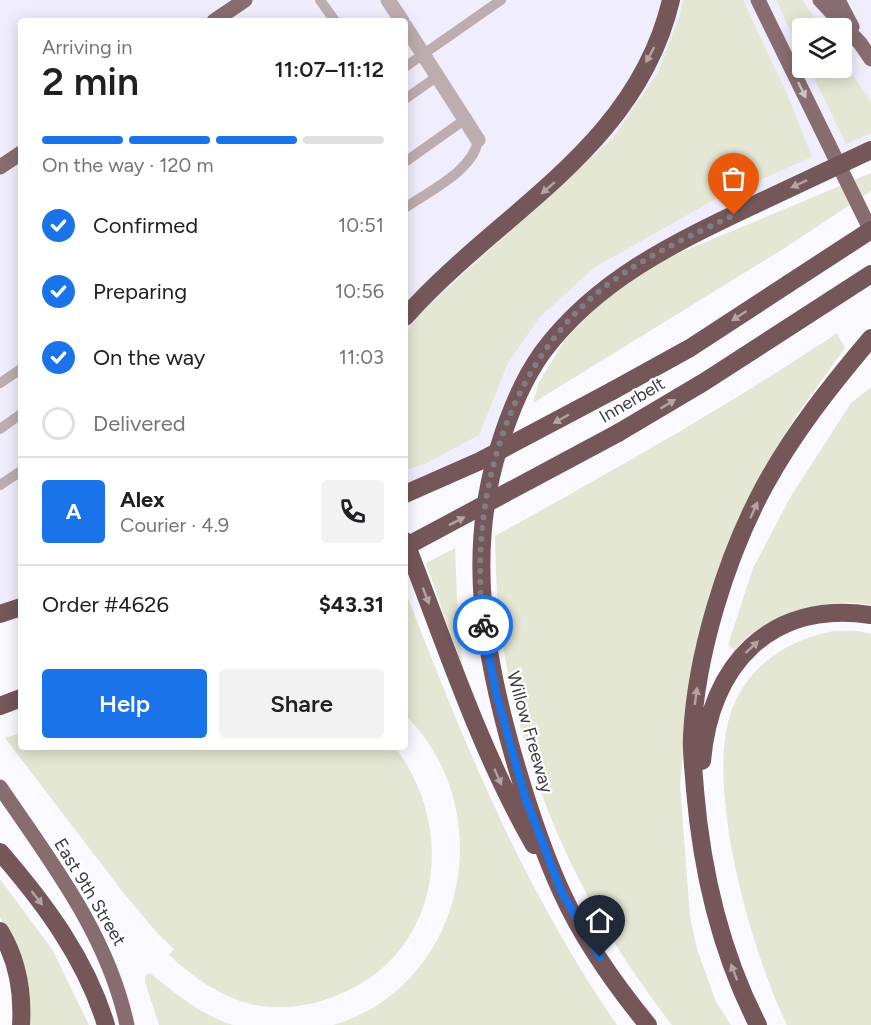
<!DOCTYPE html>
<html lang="en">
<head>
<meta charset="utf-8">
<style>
	body { margin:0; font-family:Figtree,sans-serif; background:#f2f2f2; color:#202124; height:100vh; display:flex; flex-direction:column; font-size:22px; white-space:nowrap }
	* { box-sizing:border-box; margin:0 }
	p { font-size:20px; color:#757577 }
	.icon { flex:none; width:33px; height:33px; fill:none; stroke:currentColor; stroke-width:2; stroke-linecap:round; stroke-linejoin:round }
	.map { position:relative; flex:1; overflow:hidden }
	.drawer { position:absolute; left:18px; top:18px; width:390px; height:732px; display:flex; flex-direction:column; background:#fff; border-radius:6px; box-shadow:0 3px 15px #0003 }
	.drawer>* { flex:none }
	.controls { position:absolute; left:792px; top:18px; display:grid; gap:12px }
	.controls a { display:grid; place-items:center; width:60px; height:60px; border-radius:6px; background:#fff; box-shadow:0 3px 15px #0003; font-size:30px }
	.pin { position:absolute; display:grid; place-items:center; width:51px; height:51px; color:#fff; margin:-62px -26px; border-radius:50% 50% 50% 0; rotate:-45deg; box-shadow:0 0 6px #0007 }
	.pin .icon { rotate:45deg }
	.courier { position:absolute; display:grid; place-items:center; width:60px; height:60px; margin:-30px; border:4px solid #1a73e8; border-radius:50%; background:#fff; color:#222; box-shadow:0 2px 8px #0007 }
	.head em { font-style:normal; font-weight:600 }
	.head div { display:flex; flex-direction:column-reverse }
	.head { display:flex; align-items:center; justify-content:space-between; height:102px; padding:0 24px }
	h1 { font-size:39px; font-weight:600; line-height:45px }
	.bar { display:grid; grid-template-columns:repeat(4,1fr); gap:9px 6px; align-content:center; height:72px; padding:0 24px }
	.bar i { height:8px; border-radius:4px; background:#e0e0e0 }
	.bar .selected { background:#1a73e8 }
	.bar p { grid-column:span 4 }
	.line { display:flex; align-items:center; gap:15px; padding:0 24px; border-top:2px solid #e0e0e0 }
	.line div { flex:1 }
	.round { display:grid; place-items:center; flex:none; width:63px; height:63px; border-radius:6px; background:#f2f2f2 }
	ol { padding:0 24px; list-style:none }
	li { display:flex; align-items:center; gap:18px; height:66px }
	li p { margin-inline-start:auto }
	li .icon { padding:6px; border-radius:50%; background:#1a73e8; color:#fff; stroke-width:4 }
	li:last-child { color:#757577 }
	li i { width:33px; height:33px; border:3px solid #e0e0e0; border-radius:50% }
	.cta { display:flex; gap:12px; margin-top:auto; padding:12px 24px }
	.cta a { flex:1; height:69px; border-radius:6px; background:#1a73e8; color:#fff; font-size:24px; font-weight:600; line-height:69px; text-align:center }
	.cta a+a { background:#f2f2f2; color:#202124 }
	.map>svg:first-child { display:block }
	.built { fill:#f0eefd; fill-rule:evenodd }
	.green { fill:#e4e7d3 }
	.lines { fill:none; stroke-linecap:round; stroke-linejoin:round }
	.lane { stroke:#bdadae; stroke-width:10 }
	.street { stroke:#bdadae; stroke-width:15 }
	.primary { stroke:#886d70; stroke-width:15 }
	.highway { stroke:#75575a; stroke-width:18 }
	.highway-bridge { stroke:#75575a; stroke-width:18 }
	.oneway { fill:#b3a3a4 }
	.oneway2 { fill:#cfc5c6 }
	.done { stroke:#7f7e87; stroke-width:6; stroke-dasharray:0 10.8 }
	.route { stroke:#1a73e8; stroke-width:8 }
	.labels { text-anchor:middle; stroke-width:4.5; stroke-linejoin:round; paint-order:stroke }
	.street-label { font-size:18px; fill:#3d3b47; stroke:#fff }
</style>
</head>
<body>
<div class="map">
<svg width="871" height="1025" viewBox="0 0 871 1025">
	<rect width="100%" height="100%" fill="#faf9ff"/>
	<path class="built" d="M0 0H871V150L713 225 563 328 496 454 405 494V21H21V607L0 614ZM802 28H842V68H802Z"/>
	<path class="green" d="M683 0H743L788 96 812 157 714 200 595 267 539 318 508 363 479 435 425 464 405 470V335L417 316 613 138 658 72 680 15Z
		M776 0H802L821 28H802V54Z
		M842 58 871 102V133L846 144 809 68H842Z
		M871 173V191L780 251 533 403 539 382 566 338 603 301 653 264Z
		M837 333 845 348 796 416 763 472 689 688 680 785 690 917 697 949 716 1002 731 1025H672C580 907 518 771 500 622 496 594 496 565 495 536 612 471 727 407 837 333Z
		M871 387V605C829 596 762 615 735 650L728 645 753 568 791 496 851 403Z
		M455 548 458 624 463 669 426 563Z
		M405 590C465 746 522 886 617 1025H333C466 986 502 810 405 715Z
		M834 631H858L871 634V1025H787C752 953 706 793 730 715 745 667 788 639 834 631Z
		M21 733V747H395C459 831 440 957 335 996 311 1006 281 1010 255 1005 222 998 193 977 169 955L174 949 158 934 122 891 5 738Z
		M0 879 52 949 89 1025H28L18 953 0 917Z
		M150 973C176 994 201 1015 233 1025H159L145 982V976Z"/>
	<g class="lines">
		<path class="lane" d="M320 0 335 21
			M405 67 501 0
			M405 99 438 76
			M405 162 467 118
			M405 208C429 191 474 170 478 140
			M0 383 21 369
			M0 429 21 414
			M0 485 21 471"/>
		<path class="street" d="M388 0 402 21
			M405 26 478 140"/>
		<path class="primary" d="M758 0 871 231
			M820 0 860 43 871 59
			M838 0 852 27
			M214 21 245 0
			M0 167 21 153
			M0 787C51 862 108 935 127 1025"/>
		<path class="highway" d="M405 317C498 212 636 149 671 0
			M612 391 690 348 788 284
			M618 433 704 382 871 274
			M405 541C445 643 479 749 534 845
			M0 614 21 607
			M0 706 21 698
			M702 761C710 665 770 600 871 615
			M0 852C45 904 86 959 106 1025
			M0 931C17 959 23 993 21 1025
			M648 1025C616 986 583 939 562 893 542 850 527 803 514 758 484 654 466 552 499 447 509 414 522 381 542 353 596 280 674 243 754 205
			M758 1025C720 951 702 873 695 790 694 773 691 754 692 736 696 655 726 557 765 485 794 432 832 384 871 338"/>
		<path class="highway-bridge" d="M754 205 871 150
			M788 284 871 230
			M405 494 480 461 612 391
			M405 547 618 433"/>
	</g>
	<defs><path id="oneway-solid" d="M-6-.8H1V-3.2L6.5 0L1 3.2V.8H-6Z" transform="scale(1.5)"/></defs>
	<g class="oneway">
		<use href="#oneway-solid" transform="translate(650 55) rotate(118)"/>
		<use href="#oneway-solid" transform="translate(799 184) rotate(155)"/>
		<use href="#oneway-solid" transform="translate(548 188) rotate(139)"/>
		<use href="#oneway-solid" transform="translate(739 316) rotate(147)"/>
		<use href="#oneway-solid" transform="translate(668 404) rotate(-31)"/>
		<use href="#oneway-solid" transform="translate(561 419) rotate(151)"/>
		<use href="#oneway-solid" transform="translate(754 510) rotate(-66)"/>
		<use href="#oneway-solid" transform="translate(457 521) rotate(-27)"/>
		<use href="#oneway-solid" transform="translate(426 596) rotate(69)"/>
		<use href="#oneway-solid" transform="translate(752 647) rotate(-43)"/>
		<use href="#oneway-solid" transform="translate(696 696) rotate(-82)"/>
		<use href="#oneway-solid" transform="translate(498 777) rotate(66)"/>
		<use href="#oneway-solid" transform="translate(37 898) rotate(52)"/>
		<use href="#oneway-solid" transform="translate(734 972) rotate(-111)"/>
	</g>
	<use class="oneway2" href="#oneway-solid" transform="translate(802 90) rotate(64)"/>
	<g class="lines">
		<path class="done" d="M483 625C470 508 500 382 589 300 630 263 684 239 734 215"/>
		<path class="route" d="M483 625 496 693 525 797 562 893 600 957"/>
	</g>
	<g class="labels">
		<g class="street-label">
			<text transform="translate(632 400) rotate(-30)" y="6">Innerbelt</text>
			<text transform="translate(530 732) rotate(74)" y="6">Willow Freeway</text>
			<text transform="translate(90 892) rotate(59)" y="6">East 9th Street</text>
		</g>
	</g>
</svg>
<div class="controls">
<a><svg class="icon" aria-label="layers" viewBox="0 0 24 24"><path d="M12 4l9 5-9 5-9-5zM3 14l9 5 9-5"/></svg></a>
</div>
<div class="pin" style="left:734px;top:215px;background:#ea580c"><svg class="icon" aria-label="bag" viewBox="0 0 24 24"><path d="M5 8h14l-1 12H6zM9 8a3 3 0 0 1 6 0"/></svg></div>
<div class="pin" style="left:600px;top:957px;background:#1f2937"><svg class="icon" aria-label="home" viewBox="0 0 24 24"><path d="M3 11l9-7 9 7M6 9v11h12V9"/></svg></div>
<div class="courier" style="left:483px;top:625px"><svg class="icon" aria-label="bike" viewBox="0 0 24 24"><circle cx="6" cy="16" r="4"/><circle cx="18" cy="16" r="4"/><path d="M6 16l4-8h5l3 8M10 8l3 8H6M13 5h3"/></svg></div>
<section class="drawer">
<div class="head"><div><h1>2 min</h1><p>Arriving in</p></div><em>11:07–11:12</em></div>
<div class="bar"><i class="selected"></i><i class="selected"></i><i class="selected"></i><i></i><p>On the way · 120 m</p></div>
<ol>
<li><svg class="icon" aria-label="check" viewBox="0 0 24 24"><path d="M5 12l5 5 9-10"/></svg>Confirmed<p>10:51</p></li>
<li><svg class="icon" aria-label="check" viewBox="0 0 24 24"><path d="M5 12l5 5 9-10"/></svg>Preparing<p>10:56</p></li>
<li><svg class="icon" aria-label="check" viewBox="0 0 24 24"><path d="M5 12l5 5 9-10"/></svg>On the way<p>11:03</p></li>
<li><i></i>Delivered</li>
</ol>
<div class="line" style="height:108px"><b class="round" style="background:#1a73e8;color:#fff">A</b><div><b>Alex</b><p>Courier · 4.9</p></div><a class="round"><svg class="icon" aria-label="phone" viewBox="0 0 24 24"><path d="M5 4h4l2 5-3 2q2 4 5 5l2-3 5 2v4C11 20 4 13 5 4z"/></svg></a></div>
<div class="line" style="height:78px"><div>Order #4626</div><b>$43.31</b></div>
<div class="cta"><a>Help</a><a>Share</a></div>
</section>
</div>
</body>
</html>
